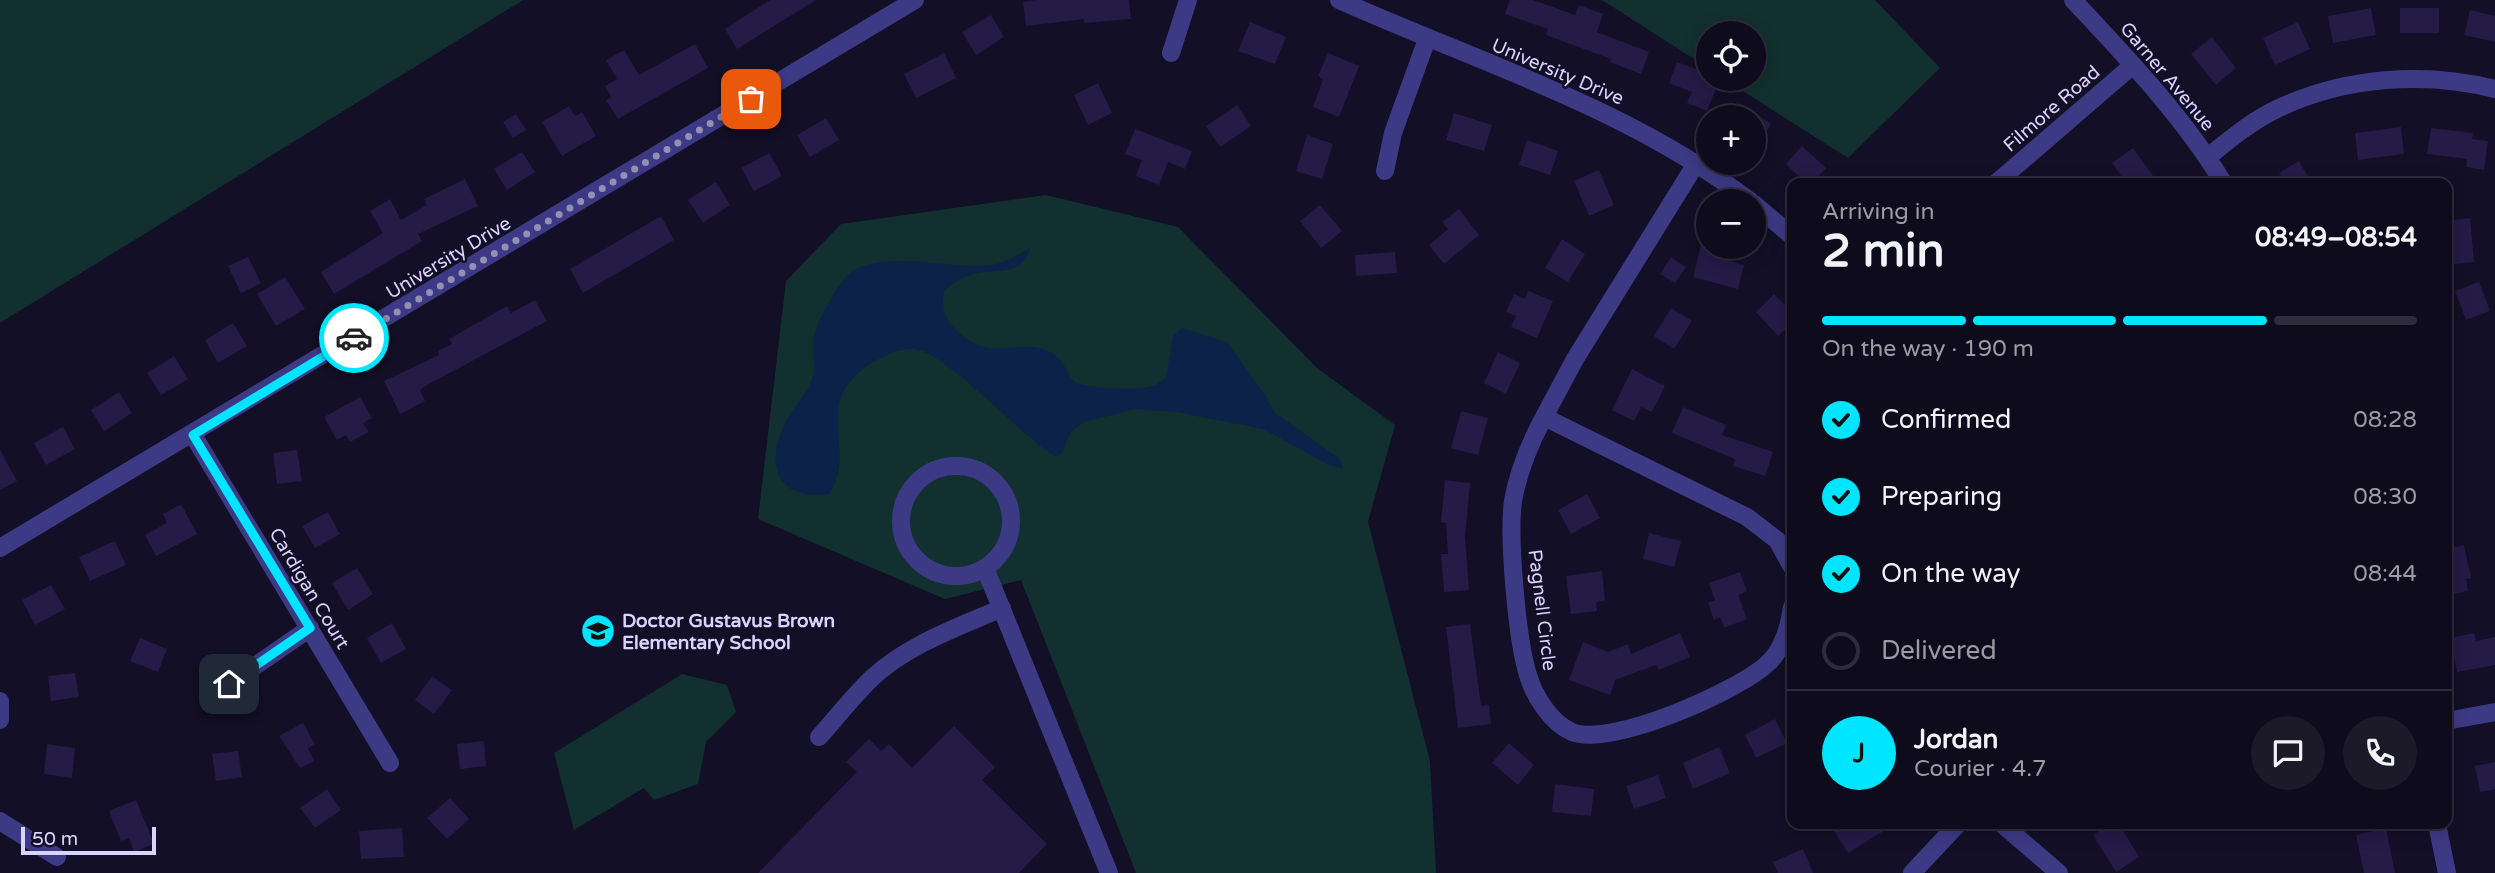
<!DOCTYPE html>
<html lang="en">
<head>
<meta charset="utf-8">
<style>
	body { margin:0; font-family:"Varela Round",sans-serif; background:#1c1929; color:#f1f3f6; height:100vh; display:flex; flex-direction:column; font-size:26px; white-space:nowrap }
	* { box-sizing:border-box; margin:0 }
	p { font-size:23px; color:#9b9ba3 }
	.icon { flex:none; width:38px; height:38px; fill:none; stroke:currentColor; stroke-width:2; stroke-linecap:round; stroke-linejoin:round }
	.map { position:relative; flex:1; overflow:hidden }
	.details { position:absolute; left:1787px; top:178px; width:665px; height:651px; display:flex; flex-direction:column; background:#0e0b1c; border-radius:14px; box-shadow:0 4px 18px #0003,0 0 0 2px #2e2b3b }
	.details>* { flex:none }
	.fabs { position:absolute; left:1696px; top:21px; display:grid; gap:14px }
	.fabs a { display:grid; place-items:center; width:70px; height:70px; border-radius:50%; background:#0e0b1c; box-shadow:0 4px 18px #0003,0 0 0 2px #2e2b3b; font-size:35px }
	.scale { position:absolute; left:21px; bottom:18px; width:135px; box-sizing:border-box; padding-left:7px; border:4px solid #d9d4ff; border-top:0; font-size:19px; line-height:24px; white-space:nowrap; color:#d9d4ff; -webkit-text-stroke:5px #130f26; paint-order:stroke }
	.pin { position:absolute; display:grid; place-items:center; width:60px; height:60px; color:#fff; margin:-30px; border-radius:14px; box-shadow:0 4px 10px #0006 }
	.courier { position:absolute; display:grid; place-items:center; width:70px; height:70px; margin:-35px; border:5px solid #00e5ff; border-radius:50%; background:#fff; color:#222; box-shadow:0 2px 9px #0007 }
	.head em { font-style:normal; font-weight:800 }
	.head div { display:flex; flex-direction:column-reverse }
	.head { display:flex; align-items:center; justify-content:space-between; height:119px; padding:0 35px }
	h1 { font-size:46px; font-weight:800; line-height:52px }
	.bar { display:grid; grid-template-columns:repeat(4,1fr); gap:10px 7px; align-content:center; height:84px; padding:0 35px }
	.bar i { height:9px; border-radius:5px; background:#2e2b3b }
	.bar .on { background:#00e5ff }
	.bar p { grid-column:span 4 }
	.line { display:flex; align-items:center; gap:18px; padding:0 35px; border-top:2px solid #2e2b3b }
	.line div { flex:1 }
	.round { display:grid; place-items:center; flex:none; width:74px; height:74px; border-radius:37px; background:#1c1929 }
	ol { padding:0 35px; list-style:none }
	li { display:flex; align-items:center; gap:21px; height:77px }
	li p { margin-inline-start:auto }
	li .icon { padding:7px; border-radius:50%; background:#00e5ff; color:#111; stroke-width:4 }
	li:last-child { color:#9b9ba3 }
	li i { width:38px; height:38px; border:4px solid #2e2b3b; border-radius:50% }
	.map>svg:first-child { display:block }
	.green { fill:#12302f }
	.water { fill:#0c2248 }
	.building { fill:#241b47 }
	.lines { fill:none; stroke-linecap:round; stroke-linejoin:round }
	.minor { stroke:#3d3a85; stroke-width:18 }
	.done { stroke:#948fb3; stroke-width:7; stroke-dasharray:0 12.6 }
	.route { stroke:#00e5ff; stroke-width:9 }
	.labels { text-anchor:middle; stroke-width:5; stroke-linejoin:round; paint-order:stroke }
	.street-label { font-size:19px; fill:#d9d4ff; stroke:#130f26 }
	.poi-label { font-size:19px; font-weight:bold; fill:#d9d4ff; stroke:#130f26; text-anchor:start }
</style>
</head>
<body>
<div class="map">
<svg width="2495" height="873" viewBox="0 0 2495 873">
	<rect width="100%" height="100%" fill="#130f26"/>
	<path class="green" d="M0 0H523L0 323Z
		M1602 0H1875L1940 68 1848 158 1724 79H1754V33H1708V68Z
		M1046 195 1178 227 1317 368 1395 425 1368 522 1430 761 1436 873H1136L1021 580 945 599 758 519 786 281 841 224Z
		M682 674 727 685 736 712 706 742 698 784 654 800 644 788 574 830 554 753Z"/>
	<path class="water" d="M1030 248C1023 277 996 269 974 274 962 277 953 283 944 291 941 308 945 321 959 333 993 363 1013 338 1045 350 1068 358 1065 377 1077 383 1089 388 1139 391 1152 386 1156 385 1161 381 1166 378L1173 336 1182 328 1227 342 1265 395 1275 413 1339 458 1343 468 1331 466 1263 429 1176 412 1135 409 1084 422 1070 433 1062 453 1056 457C1021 437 945 350 913 349 897 349 886 355 873 362 861 369 846 383 841 397 831 431 850 464 829 494 772 501 764 459 789 416 798 401 809 392 813 375 816 361 811 345 815 332 819 318 842 276 854 270 892 250 950 270 991 265 1005 263 1018 255 1030 248Z"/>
	<path class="building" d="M770 0H816L737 49 725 29Z
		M1036 0H1129L1131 19 1084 23V19L1026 26 1023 2Z
		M1510 0H1533L1575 15 1579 5 1603 14 1597 32 1649 52 1641 74 1610 62 1611 59 1546 35 1548 29 1505 14Z
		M2371 8 2376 35 2333 43 2328 16Z
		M2400 8H2439V33H2400Z
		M2470 10 2495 16V42L2464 35Z
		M991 15 1004 37 976 55 962 32Z
		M1250 22 1286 37 1275 64 1238 51Z
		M2298 22 2310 49 2275 65 2263 38Z
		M2212 37 2236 68 2216 85 2191 54Z
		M695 44 708 68 618 119 606 100 611 97 605 86 617 79 606 60 624 50 639 75Z
		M944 53 956 78 916 98 904 74Z
		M1328 53 1359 66 1339 117 1313 107 1323 79 1318 76Z
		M1677 62 1708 74V79H1720L1707 111 1687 103 1692 92 1669 83Z
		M1098 83 1112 113 1088 125 1074 95Z
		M1237 105 1251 126 1220 147 1206 126Z
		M569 106 575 116 582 112 596 136 562 156 542 122Z
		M1754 112 1771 124 1754 150Z
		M1454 113 1492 125 1484 151 1446 140Z
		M516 114 526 130 513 138 503 122Z
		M826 118 839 140 810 157 797 135Z
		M2401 127 2404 154 2358 160 2355 133Z
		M2431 128 2473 133 2472 139 2488 141 2484 170 2466 167 2467 159 2427 154Z
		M1135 129 1192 151 1185 169 1168 162 1159 185 1136 176 1142 160 1125 154Z
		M1307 135 1333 144 1322 179 1296 171Z
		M1527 140 1558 151 1550 175 1519 165Z
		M1802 146 1826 168 1811 184H1807L1786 164Z
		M2133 148 2159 184H2127L2112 163Z
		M522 152 535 172 507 190 494 169Z
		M769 153 782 176 754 191 741 168Z
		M2299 161 2312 184H2286L2279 173Z
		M1599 170 1614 205 1589 216 1574 181Z
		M465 179 478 206 418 234 422 241 334 294 321 272 383 233 370 211 390 199 401 220 427 205 424 199Z
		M716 182 730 205 703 223 688 200Z
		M1320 205 1342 231 1321 248 1300 221Z
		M1459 209 1479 235 1444 264 1429 245 1448 229 1442 222Z
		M661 216 674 240 583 293 570 269Z
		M2470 218 2474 262 2446 265V221Z
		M1562 239 1585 254 1568 282 1545 268Z
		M1701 245 1720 250 1718 258 1744 265 1738 289 1693 277Z
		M1395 252 1397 273 1356 276 1355 255Z
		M248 257 261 283 241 293 228 266Z
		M1671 257 1686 267 1675 283 1660 274Z
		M285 277 305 309 276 326 257 294Z
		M2479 282 2490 311 2466 320 2455 291Z
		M1528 291 1553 301 1537 338 1511 327 1516 316 1506 312 1514 294 1525 299Z
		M1774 294 1792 312V323L1778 336 1756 312Z
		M535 300 547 321 427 385 420 390 425 401 400 414 384 381 439 355 438 351 452 344 449 339 507 306 511 313Z
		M1671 308 1692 321 1674 349 1654 336Z
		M233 323 247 346 218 363 205 340Z
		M1498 352 1520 363 1506 394 1484 383Z
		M174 356 188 379 161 395 147 373Z
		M1632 369 1665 386 1652 412 1641 407 1634 421 1612 410Z
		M119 392 132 413 104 431 91 410Z
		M360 397 372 418 363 423 369 432 350 442 346 435 337 440 324 417Z
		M1683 407 1726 425 1722 435 1773 452 1765 476 1733 466 1735 459 1672 433Z
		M1461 411 1488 418 1478 455 1451 448Z
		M63 427 75 449 46 465 34 443Z
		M0 450 17 481 0 490Z
		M297 450 302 481 277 484 273 453Z
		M1445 480 1470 483 1465 537 1469 590 1444 592 1441 554H1448L1446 523 1441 522Z
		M1587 494 1600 518 1571 534 1558 510Z
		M181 504 197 534 156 556 145 535 167 523 163 514Z
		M328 512 340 534 315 548 302 526Z
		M1649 533 1681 541 1674 567 1643 559Z
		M115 541 126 565 90 581 79 557Z
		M2464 545 2471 578 2466 579 2468 591 2446 596V549Z
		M357 568 373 594 348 610 332 583Z
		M1602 571 1605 601 1596 602 1597 611 1571 614 1566 576Z
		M1740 572 1747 591 1738 595 1747 619 1724 628 1720 617 1714 620 1708 603 1715 600 1709 583Z
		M51 585 65 609 35 625 22 600Z
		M392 623 406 649 381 663 367 638Z
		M1470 624 1481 706 1489 705 1491 724 1458 728 1446 627Z
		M1680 633 1690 657 1659 670 1656 665 1615 680 1610 695 1569 680 1583 642 1608 652 1628 644 1631 654Z
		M2474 633 2476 641 2495 637V665L2457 672 2450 638Z
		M140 638 167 649 158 672 130 661Z
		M75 673 79 697 51 701 48 676Z
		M432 676 452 690 434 714 415 700Z
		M1775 719 1787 743 1756 758 1745 735Z
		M303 723 315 744 308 748 314 761 300 768 279 736Z
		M954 726 995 767 982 780 1047 844 1019 873H758L857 772 846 762 869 739 881 751 889 744 912 768Z
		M484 741 486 766 460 769 457 744Z
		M1509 743 1534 765 1518 785 1492 763Z
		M47 744 75 748 72 778 44 774Z
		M1719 747 1730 773 1693 789 1683 763Z
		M238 751 242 777 216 781 212 754Z
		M2495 762V789L2480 792 2475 766Z
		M1658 775 1666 798 1634 809 1626 786Z
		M1555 784 1594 789 1591 816 1552 812Z
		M327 789 341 810 315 828 300 808Z
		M450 798 469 819 447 839 427 818Z
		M136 800 154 844 134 852 129 838 121 841 109 811Z
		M1845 824H1895L1848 853 1834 831Z
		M2110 824H2119L2139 857 2116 872 2093 835Z
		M402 828 404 857 361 859 359 831Z
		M2386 828 2395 873H2364L2356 835Z
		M1803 849 1813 873H1778L1773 862Z"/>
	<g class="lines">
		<path class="minor" d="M1339 0C1478 62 1628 108 1750 201
			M2073 0C2127 58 2183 116 2224 184
			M1171 53 1188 0
			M2208 157C2230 139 2253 120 2279 108 2345 77 2425 71 2495 89
			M1385 171 1393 133 1427 39
			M1995 184 2133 65
			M1754 204 1792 236
			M1544 417 1575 359 1697 162
			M193 435 390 763
			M901 521a55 55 0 1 1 110 0a55 55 0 1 1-110 0Z
			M0 548 915 0
			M1792 567 1777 540 1747 517 1544 417C1530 443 1518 472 1513 501 1508 537 1517 640 1528 675 1534 696 1551 723 1572 732 1610 748 1738 691 1767 664 1783 650 1789 628 1792 607
			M985 568 1109 873
			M229 684 310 628
			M0 701V720
			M2446 721 2495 712
			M819 737C837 717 854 695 873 677 909 644 959 627 1002 608
			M0 821 57 857
			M2002 824 2059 873
			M2437 824 2447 873
			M1912 873 1958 824"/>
	</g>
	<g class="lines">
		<path class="done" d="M354 338 751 99"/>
		<path class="route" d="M229 684 310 628 193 435 354 338"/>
	</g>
	<defs>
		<g id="school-disc" transform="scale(1.75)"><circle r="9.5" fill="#00e5ff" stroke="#130f26"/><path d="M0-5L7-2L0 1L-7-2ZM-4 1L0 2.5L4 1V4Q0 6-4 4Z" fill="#111"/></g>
	</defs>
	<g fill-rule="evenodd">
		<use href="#school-disc" x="598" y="631"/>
	</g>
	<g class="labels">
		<g class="street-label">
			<text transform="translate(1558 71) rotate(23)" y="7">University Drive</text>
			<text transform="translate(2168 76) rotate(50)" y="7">Garner Avenue</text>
			<text transform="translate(2051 108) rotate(-41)" y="7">Filmore Road</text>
			<text transform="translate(448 257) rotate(-31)" y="7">University Drive</text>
			<text transform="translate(310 588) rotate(59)" y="7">Cardigan Court</text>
			<text transform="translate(1543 610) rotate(83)" y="7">Pagnell Circle</text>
		</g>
		<g class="poi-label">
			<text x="622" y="627">Doctor Gustavus Brown<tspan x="622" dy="22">Elementary School</tspan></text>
		</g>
	</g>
</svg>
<div class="fabs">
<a><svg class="icon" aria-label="locate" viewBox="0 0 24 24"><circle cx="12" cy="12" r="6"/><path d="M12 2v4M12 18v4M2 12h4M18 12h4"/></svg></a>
<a>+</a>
<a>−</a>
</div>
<div class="scale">50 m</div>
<div class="pin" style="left:751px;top:99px;background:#ea580c"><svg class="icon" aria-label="bag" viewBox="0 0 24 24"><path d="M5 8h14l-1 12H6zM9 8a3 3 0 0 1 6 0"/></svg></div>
<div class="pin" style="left:229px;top:684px;background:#1f2937"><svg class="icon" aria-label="home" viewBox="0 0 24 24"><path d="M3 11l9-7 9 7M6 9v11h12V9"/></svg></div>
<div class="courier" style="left:354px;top:338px"><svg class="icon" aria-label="car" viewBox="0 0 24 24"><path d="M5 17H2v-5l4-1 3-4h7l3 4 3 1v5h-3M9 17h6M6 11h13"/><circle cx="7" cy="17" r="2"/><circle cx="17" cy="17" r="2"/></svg></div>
<section class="details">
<div class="head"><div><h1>2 min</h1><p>Arriving in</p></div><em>08:49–08:54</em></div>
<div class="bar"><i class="on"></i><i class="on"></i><i class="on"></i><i></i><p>On the way · 190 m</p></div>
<ol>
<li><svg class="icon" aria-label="check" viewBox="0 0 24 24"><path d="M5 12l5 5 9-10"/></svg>Confirmed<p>08:28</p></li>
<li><svg class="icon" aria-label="check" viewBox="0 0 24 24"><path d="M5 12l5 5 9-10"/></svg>Preparing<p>08:30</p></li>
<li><svg class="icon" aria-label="check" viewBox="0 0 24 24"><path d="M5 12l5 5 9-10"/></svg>On the way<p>08:44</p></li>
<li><i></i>Delivered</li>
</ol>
<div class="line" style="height:126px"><b class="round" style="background:#00e5ff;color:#111">J</b><div><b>Jordan</b><p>Courier · 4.7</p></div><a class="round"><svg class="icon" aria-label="chat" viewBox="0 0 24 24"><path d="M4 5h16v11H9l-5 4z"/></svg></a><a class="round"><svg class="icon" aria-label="phone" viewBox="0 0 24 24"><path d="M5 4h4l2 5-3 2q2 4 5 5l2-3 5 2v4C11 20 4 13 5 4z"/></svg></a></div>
</section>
</div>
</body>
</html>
